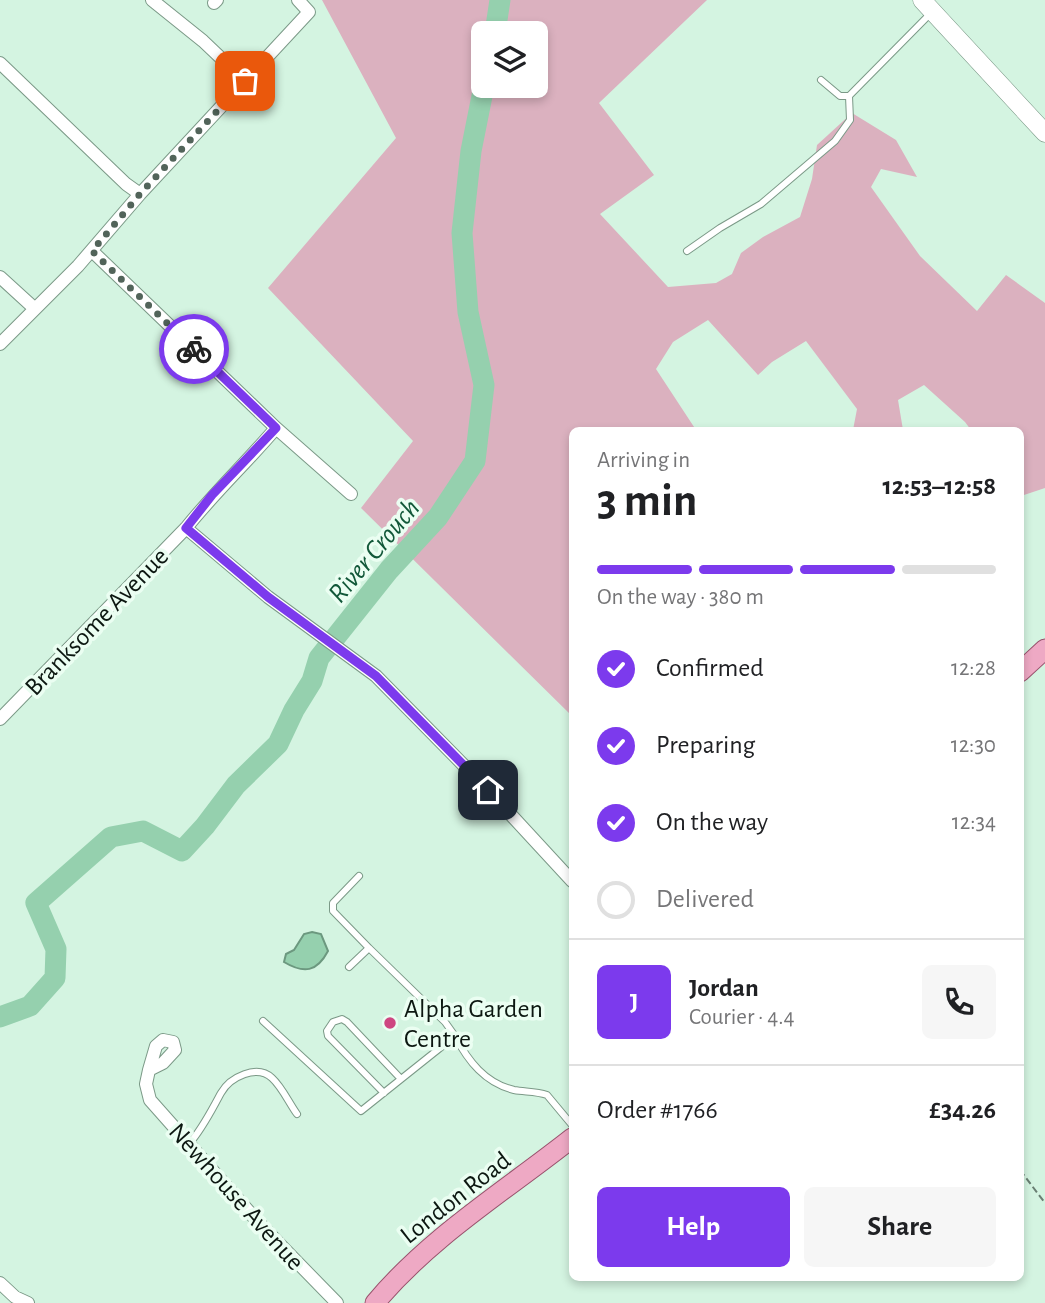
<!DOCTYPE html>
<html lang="en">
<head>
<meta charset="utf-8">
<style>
	body { margin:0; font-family:"Alegreya Sans",sans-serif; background:#f6f6f6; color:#202124; height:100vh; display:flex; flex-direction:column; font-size:26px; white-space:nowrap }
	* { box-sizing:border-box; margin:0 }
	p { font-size:23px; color:#757577 }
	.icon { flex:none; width:38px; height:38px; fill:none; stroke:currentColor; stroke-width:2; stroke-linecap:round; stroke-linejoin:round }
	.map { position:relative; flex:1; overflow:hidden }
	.sheet { position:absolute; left:569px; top:427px; width:455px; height:854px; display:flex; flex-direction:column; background:#fff; border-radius:10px; box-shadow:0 4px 10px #0003 }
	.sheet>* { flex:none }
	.tools { position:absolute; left:471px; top:21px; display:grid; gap:14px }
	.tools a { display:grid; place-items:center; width:77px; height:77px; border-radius:10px; background:#fff; box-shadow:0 4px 10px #0003; font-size:35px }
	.pin { position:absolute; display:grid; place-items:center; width:60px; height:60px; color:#fff; margin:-30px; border-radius:14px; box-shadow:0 4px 10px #0006 }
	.courier { position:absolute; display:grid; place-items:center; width:70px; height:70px; margin:-35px; border:5px solid #7c3aed; border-radius:50%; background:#fff; color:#222; box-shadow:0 2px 9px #0007 }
	.overview em { font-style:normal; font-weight:700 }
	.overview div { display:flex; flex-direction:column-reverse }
	.overview { display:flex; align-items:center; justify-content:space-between; height:119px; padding:0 28px }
	h1 { font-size:46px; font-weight:700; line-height:52px }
	.bar { display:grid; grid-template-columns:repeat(4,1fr); gap:10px 7px; align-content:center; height:84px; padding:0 28px }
	.bar i { height:9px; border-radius:5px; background:#e0e0e0 }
	.bar .on { background:#7c3aed }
	.bar p { grid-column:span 4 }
	.line { display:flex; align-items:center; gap:18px; padding:0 28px; border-top:2px solid #e0e0e0 }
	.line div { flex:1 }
	.round { display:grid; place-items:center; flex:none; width:74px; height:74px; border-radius:10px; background:#f6f6f6 }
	ol { padding:0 28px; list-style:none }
	li { display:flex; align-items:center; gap:21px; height:77px }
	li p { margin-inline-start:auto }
	li .icon { padding:7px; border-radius:50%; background:#7c3aed; color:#fff; stroke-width:4 }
	li:last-child { color:#757577 }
	li i { width:38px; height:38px; border:4px solid #e0e0e0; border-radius:50% }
	.button { display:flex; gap:14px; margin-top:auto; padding:14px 28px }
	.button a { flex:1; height:80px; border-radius:10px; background:#7c3aed; color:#fff; font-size:28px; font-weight:700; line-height:80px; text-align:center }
	.button a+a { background:#f6f6f6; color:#202124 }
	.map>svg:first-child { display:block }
	.green { fill:#dbb1bf; fill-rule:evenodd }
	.water { fill:#95d0ae; stroke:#6c987f; stroke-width:2 }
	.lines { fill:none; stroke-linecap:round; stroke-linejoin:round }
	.river { stroke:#95d0ae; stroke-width:21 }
	.lane-casing { stroke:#7b9987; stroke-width:8 }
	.street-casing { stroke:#7b9987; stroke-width:14 }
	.secondary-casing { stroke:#7b9987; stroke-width:19 }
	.primary-casing { stroke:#98516c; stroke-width:21 }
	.path { stroke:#697e72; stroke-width:2; stroke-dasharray:7 3.5; stroke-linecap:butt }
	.lane { stroke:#fff; stroke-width:6 }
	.street { stroke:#fff; stroke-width:12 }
	.secondary { stroke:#fff; stroke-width:18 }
	.primary { stroke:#eea9c4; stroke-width:19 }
	.done { stroke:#52645a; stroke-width:7; stroke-dasharray:0 12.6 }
	.route { stroke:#7c3aed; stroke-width:9 }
	.poi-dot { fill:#ce4681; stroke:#ebfef2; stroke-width:2.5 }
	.labels { text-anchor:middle; stroke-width:7; stroke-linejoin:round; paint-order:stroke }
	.street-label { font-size:26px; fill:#0c1711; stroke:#ebfef2 }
	.poi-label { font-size:26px; fill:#0c1711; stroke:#ebfef2; text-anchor:start }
	.water-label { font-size:28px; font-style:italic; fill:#125839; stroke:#ebfef2 }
</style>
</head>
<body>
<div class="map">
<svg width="1045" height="1303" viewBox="0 0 1045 1303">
	<rect width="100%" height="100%" fill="#d4f4e1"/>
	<path class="green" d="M322 0H707L599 103 654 175 600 214 668 287 716 283 732 274 741 253 763 237 800 217 812 179 817 145 852 113 896 140 917 177 881 169 871 187 920 256 977 311 1006 275 1045 303V488L1021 496 1020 430H971L965 422 924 385 898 400 903 430H853L857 409 806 341 772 362 758 375 708 320 673 342 656 369 696 430H572V716L361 508 413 441 268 288 396 138ZM483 33H536V86H483Z"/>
	<path class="water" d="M312 932 321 934 328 951C317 972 304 974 284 962L286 954 294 950 304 934Z"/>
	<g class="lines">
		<path class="river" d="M495 33 500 0
			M0 1017 30 1006 55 978 56 949 36 903 111 837 143 831 182 851 205 826 236 785 278 744 294 710 312 681 319 658 389 570 438 517 475 461 484 385 468 312 462 233 471 151 484 86"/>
		<g class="lane-casing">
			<path id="lane" d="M821 80 840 96H849L932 12
				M687 251 720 228 761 204 835 141 850 120 849 96
				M359 876 333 903V911L369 948
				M349 967 369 948 445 1022 455 1036
				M263 1021 361 1111 455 1036C468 1061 485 1083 514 1090 525 1092 536 1091 547 1095L572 1125
				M384 1093 328 1036 327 1031 333 1022 342 1019 347 1022 401 1079
				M189 1144C203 1128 211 1111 221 1093 230 1077 257 1064 272 1078 282 1087 289 1103 297 1114"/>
		</g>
		<g class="street-casing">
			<path id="street" d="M152 0 203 41 245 81
				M214 3 217 0
				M0 63 126 184 140 194
				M92 251 276 428 351 494
				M0 277 34 308
				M0 344 78 266 140 194 309 12 298 0
				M186 528 268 597 376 676 488 790 572 881
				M0 719 186 528C214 493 247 462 276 428
				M149 1070 156 1046 163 1040 173 1042 175 1050 163 1063 149 1070 146 1084 150 1100 259 1223 337 1303
				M0 1283 15 1297 28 1303"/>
		</g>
		<g class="secondary-casing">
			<path id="secondary" d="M922 0 1045 133"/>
		</g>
		<g class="primary-casing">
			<path id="primary" d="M1020 672 1045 649
				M375 1303C430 1237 505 1191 572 1138"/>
		</g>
		<path class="path" d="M1020 1170 1045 1203"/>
		<use href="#lane" class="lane"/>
		<use href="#street" class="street"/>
		<use href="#secondary" class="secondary"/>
		<use href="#primary" class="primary"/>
	</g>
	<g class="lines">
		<path class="done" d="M194 349 92 251 140 194 245 81"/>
		<path class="route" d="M194 349 276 428 212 495 186 528 268 597 376 676 488 790"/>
	</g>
	<circle class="poi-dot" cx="390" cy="1023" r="7"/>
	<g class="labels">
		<g class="street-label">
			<text transform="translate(96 621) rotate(-46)" y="9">Branksome Avenue</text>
			<text transform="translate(237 1196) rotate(48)" y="9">Newhouse Avenue</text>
			<text transform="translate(455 1197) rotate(-38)" y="9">London Road</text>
		</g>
		<g class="poi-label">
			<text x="404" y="1017">Alpha Garden<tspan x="404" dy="30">Centre</tspan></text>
		</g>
		<g class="water-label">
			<text transform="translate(373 550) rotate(-50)" y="10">River Crouch</text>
		</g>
	</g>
</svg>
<div class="tools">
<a><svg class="icon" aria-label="layers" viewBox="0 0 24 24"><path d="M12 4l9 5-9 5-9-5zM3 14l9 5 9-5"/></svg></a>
</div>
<div class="pin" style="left:245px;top:81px;background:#ea580c"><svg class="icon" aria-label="bag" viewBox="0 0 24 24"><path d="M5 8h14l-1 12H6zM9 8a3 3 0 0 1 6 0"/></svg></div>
<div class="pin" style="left:488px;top:790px;background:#1f2937"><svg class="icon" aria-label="home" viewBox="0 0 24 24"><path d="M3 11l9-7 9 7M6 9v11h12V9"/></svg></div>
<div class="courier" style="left:194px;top:349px"><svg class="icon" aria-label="bike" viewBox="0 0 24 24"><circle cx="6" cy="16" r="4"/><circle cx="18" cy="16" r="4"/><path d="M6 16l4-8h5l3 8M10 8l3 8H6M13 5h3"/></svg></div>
<section class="sheet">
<div class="overview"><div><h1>3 min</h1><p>Arriving in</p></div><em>12:53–12:58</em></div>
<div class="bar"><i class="on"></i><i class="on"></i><i class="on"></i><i></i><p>On the way · 380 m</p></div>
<ol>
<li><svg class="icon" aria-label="check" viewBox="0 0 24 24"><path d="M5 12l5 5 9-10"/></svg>Confirmed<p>12:28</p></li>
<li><svg class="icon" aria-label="check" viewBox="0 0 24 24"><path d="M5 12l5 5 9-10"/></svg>Preparing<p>12:30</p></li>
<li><svg class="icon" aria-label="check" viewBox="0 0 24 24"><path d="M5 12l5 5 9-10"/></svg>On the way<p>12:34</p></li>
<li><i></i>Delivered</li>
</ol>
<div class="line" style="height:126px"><b class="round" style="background:#7c3aed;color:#fff">J</b><div><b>Jordan</b><p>Courier · 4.4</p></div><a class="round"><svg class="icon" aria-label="phone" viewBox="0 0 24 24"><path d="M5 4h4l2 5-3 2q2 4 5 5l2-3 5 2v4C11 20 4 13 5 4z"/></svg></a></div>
<div class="line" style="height:91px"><div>Order #1766</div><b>£34.26</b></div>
<div class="button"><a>Help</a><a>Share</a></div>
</section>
</div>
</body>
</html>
